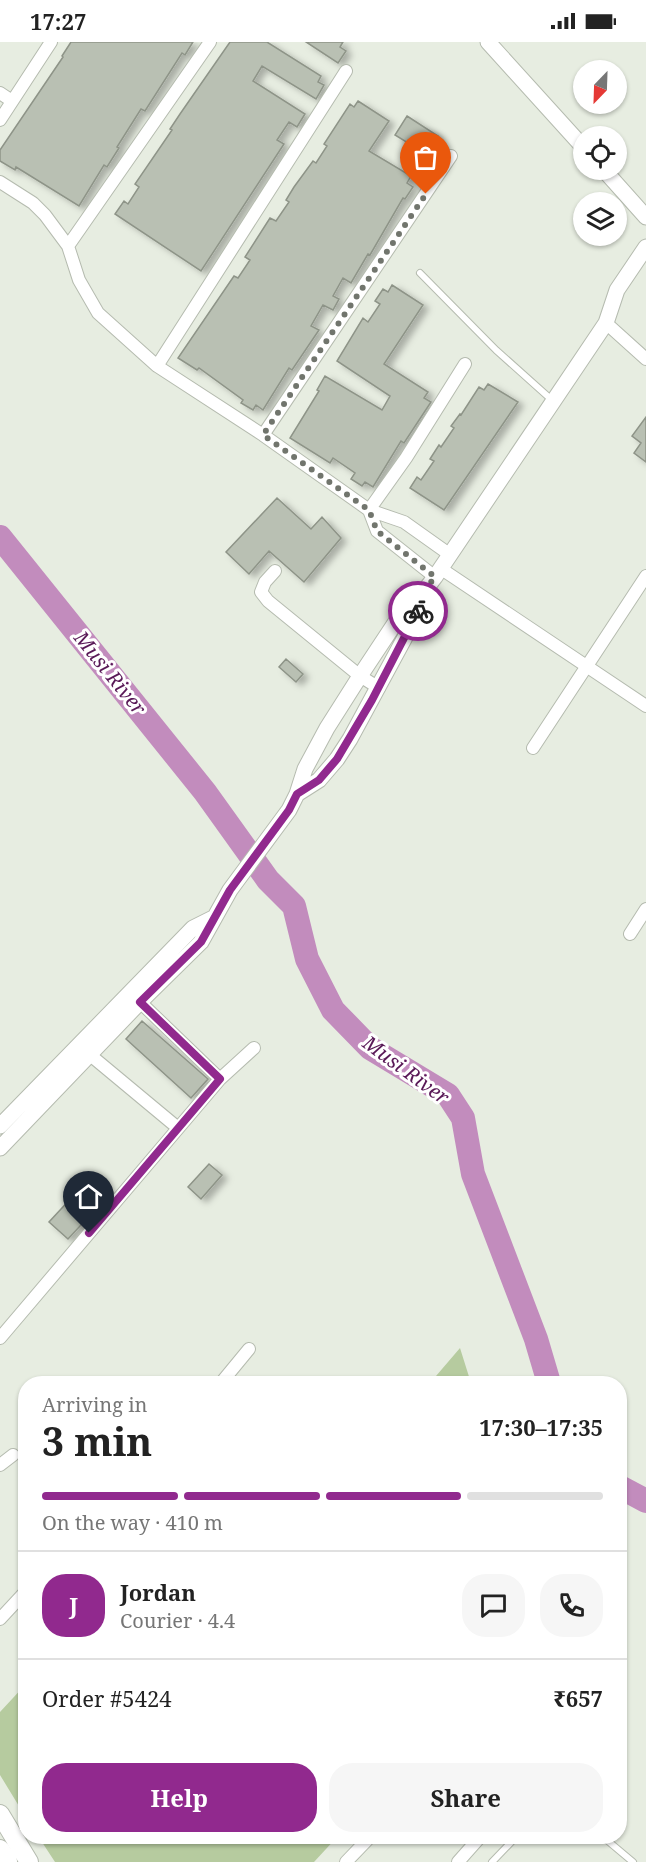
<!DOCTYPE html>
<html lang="en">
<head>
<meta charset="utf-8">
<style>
	body { margin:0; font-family:"Noto Serif",serif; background:#f6f6f6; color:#222; height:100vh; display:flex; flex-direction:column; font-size:22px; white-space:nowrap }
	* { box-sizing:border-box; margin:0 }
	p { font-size:20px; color:#767676 }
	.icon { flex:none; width:33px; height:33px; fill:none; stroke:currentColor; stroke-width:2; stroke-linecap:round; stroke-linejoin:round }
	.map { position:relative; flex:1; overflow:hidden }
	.drawer { position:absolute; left:18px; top:1334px; width:609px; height:468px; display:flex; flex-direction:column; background:#fff; border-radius:24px; box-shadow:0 2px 4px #0004 }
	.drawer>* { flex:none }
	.needle { width:39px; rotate:203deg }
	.controls { position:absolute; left:573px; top:18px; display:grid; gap:12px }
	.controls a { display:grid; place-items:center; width:54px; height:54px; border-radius:50%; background:#fff; box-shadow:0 2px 4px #0004; font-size:30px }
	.pin { position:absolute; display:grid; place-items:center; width:51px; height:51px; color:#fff; margin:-62px -26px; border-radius:50% 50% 50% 0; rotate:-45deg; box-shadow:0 0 6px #0007 }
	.pin .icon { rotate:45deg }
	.courier { position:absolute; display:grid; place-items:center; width:60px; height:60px; margin:-30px; border:4px solid #91298e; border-radius:50%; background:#fff; color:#222; box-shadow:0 2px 8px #0007 }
	.summary em { font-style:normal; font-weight:700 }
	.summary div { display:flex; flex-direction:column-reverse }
	.summary { display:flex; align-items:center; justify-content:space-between; height:102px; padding:0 24px }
	h1 { font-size:39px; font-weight:700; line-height:45px }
	.bar { display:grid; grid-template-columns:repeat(4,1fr); gap:9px 6px; align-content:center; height:72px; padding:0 24px }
	.bar i { height:8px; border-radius:4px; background:#e0e0e0 }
	.bar .active { background:#91298e }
	.bar p { grid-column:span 4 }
	.line { display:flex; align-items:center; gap:15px; padding:0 24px; border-top:2px solid #e0e0e0 }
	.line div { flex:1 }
	.round { display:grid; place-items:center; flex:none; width:63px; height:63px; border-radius:24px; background:#f6f6f6 }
	.primary-button { display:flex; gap:12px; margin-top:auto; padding:12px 24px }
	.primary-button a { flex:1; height:69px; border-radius:24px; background:#91298e; color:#fff; font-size:24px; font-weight:700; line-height:69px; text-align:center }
	.primary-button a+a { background:#f6f6f6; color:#222 }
	.status { display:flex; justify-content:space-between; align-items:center; height:42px; padding:0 30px; background:#fff; direction:ltr }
	.status svg { height:16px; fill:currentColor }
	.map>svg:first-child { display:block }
	.green { fill:#b6cb9f }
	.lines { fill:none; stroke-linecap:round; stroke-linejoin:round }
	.river { stroke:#c28cbd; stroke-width:24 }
	.building { fill:#b9c0b3; stroke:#8e9488; stroke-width:1.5; filter:url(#shadow) }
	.service-casing { stroke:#b5bbaf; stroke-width:8 }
	.minor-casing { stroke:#b5bbaf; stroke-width:14 }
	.tertiary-casing { stroke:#b5bbaf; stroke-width:17 }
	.primary-casing { stroke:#b5bbaf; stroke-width:20 }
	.service { stroke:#fff; stroke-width:6 }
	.minor { stroke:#fff; stroke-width:12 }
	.tertiary { stroke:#fff; stroke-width:15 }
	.primary { stroke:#fff; stroke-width:18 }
	.done { stroke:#71756d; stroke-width:6; stroke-dasharray:0 10.8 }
	.route { stroke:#91298e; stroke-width:8 }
	.labels { text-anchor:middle; stroke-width:6; stroke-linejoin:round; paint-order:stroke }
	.water-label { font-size:20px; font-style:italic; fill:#591957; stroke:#fff }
</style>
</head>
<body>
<div class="status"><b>17:27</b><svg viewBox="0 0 49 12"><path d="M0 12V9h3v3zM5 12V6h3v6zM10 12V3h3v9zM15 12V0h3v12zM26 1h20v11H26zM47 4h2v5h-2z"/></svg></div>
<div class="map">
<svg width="646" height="1820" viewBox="0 0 646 1820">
	<defs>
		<filter id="shadow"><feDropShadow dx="5.5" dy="3.5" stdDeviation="3" flood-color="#0004"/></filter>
	</defs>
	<rect width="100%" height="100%" fill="#e7ede1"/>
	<path class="green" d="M460 1306 471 1341H430Z
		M25 1643V1774L0 1733V1670Z
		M38 1794H338L314 1820H55Z"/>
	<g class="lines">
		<path class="river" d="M0 495 205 750 268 838 294 864 307 917 333 968 370 1006 448 1053 463 1076 473 1132 536 1297 549 1341
			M620 1445 646 1459"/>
	</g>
	<path class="building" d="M71 0H193L185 13 182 11 145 69 141 67 117 105 119 106 107 125 104 123 79 164 16 125 15 128 0 119V108L63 15 62 14Z
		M230 0H267L321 34 318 40 324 43 316 57 262 24 253 39 305 72 297 85 289 80 277 98 284 102 201 229 115 172 124 159 128 162 139 145 135 142 172 88 170 87 180 72Z
		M306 0H343L340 5 346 9 338 21Z
		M358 59 389 79 369 109 411 134 407 141 413 145 405 157 403 156 370 213 368 212 351 241 343 236 333 254 339 257 333 268 323 263 311 284 319 288 292 328 289 326 263 368 256 363 253 368 241 361 243 358 199 326 197 328 178 316 234 234 238 236 250 218 245 215 270 176 276 179 289 160 286 158 294 145 313 119 316 121 327 104 324 102 350 62 354 65Z
		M407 74 438 94 434 101 441 105 434 117 395 93Z
		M392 243 423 263 384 322 428 350 424 356 431 360 404 401 401 399 373 445 365 440 362 444 351 437 355 431 333 416 330 421 290 396 319 349 317 348 325 334 382 368 390 354 337 319 363 276 368 280 380 262 375 259 383 247 388 250Z
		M488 342 518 360 444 468 410 446 417 435 421 438 434 419 430 417 439 403 441 405 454 386 451 384 460 372 461 373 479 345 484 348Z
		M646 375V420L634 411 641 401 632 394Z
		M277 456 311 487 322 475 341 496 304 540 269 509 249 532 226 510Z
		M286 617 303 632 296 640 279 625Z
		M142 979 208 1037 191 1056 126 997Z
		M209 1122 222 1133 201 1157 188 1145Z
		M74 1153 93 1170 68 1197 49 1180Z"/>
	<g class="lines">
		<g class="service-casing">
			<path id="service" d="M420 231 496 308 553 359
				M602 1794 633 1820
				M492 1820 517 1794"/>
		</g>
		<g class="minor-casing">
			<path id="minor" d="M0 51 12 59
				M0 78 51 0
				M0 140 33 161 45 173 68 204 79 238 98 271 157 324 263 393 369 468 404 480 449 512
				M68 204 210 0
				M606 281 646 317
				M157 324 346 29
				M263 393 451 114
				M369 468 406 416 465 322
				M369 468 377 489 435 535
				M440 526 646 664
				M275 529 265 540 261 550 268 559 360 634 379 646
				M533 706 646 534
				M630 892 646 867
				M89 1012 178 1086
				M220 1037 254 1006
				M0 1296 220 1037 140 960
				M221 1341 249 1307
				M0 1423 13 1413
				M0 1577 26 1549
				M346 1820 371 1794
				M458 1820 481 1794"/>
		</g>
		<g class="tertiary-casing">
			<path id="tertiary" d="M488 0 584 106
				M604 128 646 175
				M297 752 319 738 337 717 350 697 416 575 425 548
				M0 1084 193 886 213 876
				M0 1106 140 960 201 900 230 848 289 768 297 752 305 727 327 686 360 634 407 563 425 548 435 535 606 281 617 248 646 205"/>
		</g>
		<g class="primary-casing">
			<path id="primary" d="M0 1772 29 1820
				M0 1807 8 1820"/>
		</g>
		<use href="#service" class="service"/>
		<use href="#minor" class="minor"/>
		<use href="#tertiary" class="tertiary"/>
		<use href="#primary" class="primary"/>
	</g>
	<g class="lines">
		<path class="done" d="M418 569 425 548 435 535 377 489 369 468 263 393 426 152"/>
		<path class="route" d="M89 1191 220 1037 140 960 201 900 230 848 289 768 297 752 319 738 337 717 372 658 418 569"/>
	</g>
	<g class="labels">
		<g class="water-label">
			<text transform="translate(110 631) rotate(51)" y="7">Musi River</text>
			<text transform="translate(406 1028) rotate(36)" y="7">Musi River</text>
		</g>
	</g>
</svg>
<div class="controls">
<a><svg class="needle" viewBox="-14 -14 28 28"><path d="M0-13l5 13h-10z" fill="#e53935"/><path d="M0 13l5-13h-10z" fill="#767676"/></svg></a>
<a><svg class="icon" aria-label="locate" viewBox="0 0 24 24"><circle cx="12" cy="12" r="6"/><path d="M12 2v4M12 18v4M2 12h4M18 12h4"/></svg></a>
<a><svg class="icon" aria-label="layers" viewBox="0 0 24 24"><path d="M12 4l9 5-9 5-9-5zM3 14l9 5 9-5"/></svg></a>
</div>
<div class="pin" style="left:426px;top:152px;background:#ea580c"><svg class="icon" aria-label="bag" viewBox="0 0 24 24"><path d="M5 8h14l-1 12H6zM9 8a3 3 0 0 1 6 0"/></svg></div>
<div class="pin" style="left:89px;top:1191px;background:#1f2937"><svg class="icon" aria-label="home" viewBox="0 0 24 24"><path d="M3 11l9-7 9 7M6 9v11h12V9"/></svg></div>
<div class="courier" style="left:418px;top:569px"><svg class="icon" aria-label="bike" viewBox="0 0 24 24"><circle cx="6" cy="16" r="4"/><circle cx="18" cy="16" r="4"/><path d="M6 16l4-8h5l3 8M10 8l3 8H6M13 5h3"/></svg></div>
<section class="drawer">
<div class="summary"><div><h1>3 min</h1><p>Arriving in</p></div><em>17:30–17:35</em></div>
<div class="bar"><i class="active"></i><i class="active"></i><i class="active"></i><i></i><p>On the way · 410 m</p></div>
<div class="line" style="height:108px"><b class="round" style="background:#91298e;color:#fff">J</b><div><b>Jordan</b><p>Courier · 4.4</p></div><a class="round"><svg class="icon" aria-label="chat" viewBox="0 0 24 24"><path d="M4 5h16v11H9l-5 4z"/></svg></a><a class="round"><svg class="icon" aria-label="phone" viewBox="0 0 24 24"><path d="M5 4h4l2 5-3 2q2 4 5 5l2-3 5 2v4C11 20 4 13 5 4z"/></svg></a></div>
<div class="line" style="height:78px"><div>Order #5424</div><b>₹657</b></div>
<div class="primary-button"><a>Help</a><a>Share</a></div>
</section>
</div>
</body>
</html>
